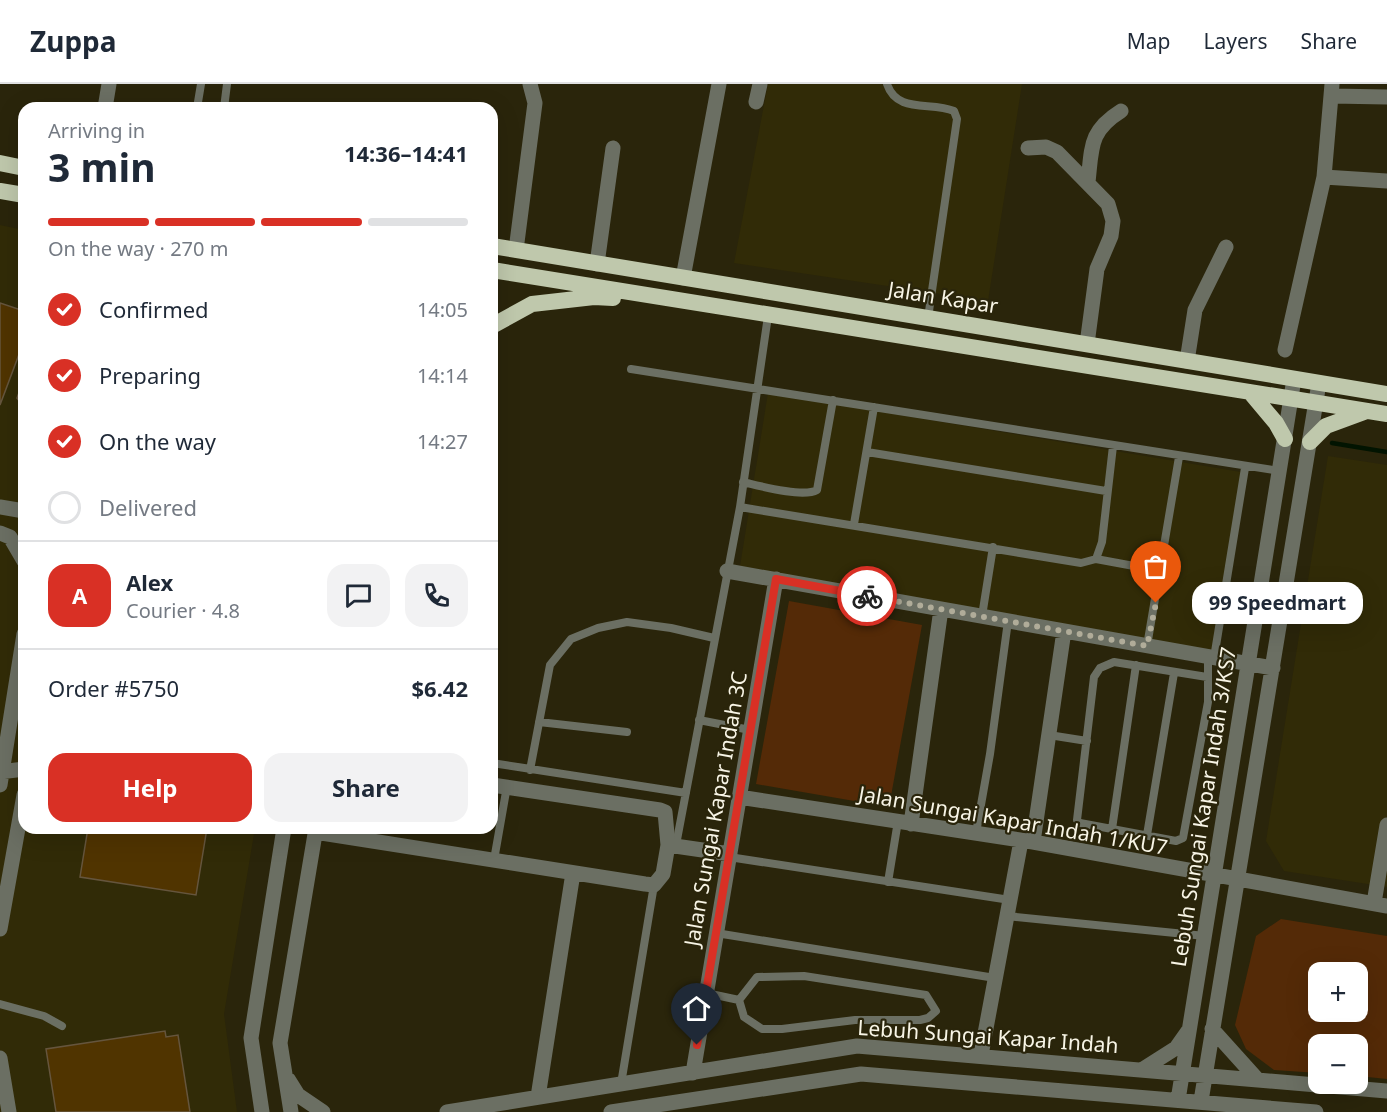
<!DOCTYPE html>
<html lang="en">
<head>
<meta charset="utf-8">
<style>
	body { margin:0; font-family:"Noto Sans",sans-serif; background:#f2f2f3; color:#1f2937; height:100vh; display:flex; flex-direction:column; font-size:22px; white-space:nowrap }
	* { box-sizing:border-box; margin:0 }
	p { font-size:20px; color:#747a83 }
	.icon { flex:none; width:33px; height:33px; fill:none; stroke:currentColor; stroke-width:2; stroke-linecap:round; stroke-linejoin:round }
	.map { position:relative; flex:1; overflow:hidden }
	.details { position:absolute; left:18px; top:18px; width:480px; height:732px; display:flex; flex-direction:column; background:#fff; border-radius:18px; box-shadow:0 6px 24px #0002 }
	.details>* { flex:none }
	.buttons { position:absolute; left:1308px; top:878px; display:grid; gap:12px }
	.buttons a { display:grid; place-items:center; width:60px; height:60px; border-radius:12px; background:#fff; box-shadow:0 6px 24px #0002; font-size:30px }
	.pin { position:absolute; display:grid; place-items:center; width:51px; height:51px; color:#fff; margin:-62px -26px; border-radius:50% 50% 50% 0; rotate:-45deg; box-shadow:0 0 6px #0007 }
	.pin .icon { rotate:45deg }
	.courier { position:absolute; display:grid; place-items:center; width:60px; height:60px; margin:-30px; border:4px solid #d93025; border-radius:50%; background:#fff; color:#222; box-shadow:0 2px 8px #0007 }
	.bubble { position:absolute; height:42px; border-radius:18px; background:#fff; box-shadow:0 6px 24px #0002; font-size:20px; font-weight:700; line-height:42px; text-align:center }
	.summary em { font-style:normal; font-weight:700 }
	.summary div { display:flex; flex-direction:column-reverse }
	.summary { display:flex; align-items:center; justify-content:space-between; height:102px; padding:0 30px }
	h1 { font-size:39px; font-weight:700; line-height:45px }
	.bar { display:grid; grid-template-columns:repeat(4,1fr); gap:9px 6px; align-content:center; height:72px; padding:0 30px }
	.bar i { height:8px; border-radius:4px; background:#e0e1e3 }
	.bar .active { background:#d93025 }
	.bar p { grid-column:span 4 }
	.line { display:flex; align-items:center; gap:15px; padding:0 30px; border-top:2px solid #e0e1e3 }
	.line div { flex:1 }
	.round { display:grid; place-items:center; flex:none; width:63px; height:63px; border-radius:18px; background:#f2f2f3 }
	ol { padding:0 30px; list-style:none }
	li { display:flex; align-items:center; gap:18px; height:66px }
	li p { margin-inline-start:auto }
	li .icon { padding:6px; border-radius:50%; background:#d93025; color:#fff; stroke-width:4 }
	li:last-child { color:#747a83 }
	li i { width:33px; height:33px; border:3px solid #e0e1e3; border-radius:50% }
	.primary-button { display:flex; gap:12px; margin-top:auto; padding:12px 30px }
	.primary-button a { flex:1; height:69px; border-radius:18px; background:#d93025; color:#fff; font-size:24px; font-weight:700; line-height:69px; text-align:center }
	.primary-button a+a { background:#f2f2f3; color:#1f2937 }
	header { display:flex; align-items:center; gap:36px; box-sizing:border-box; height:84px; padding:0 30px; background:#fff; border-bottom:2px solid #e0e1e3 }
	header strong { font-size:28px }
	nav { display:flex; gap:33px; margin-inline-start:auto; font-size:21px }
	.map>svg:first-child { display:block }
	.built { fill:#312b07 }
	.green { fill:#542a07; fill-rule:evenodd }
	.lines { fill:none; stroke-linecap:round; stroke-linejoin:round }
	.stream { stroke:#021401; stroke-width:4.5 }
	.building { fill:#503400; stroke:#65553d; stroke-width:1.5 }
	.service { stroke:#6b6f63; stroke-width:8 }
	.minor { stroke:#6b6f63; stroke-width:15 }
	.trunk { stroke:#bfc8ac; stroke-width:16 }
	.done { stroke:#b0ac99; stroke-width:6; stroke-dasharray:0 10.8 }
	.route { stroke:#d93025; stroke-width:8 }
	.labels { text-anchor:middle; stroke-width:4.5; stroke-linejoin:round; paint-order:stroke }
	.street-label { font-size:21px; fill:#f8f5e6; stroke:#2a250b }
</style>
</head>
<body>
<header>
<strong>Zuppa</strong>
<nav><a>Map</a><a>Layers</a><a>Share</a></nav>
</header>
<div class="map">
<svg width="1387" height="1028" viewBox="0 0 1387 1028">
	<rect width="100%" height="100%" fill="#2a250b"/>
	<path class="built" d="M768 0H1022L988 217 734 179Z
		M0 141 24 146V744H255L224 930 237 1028H0Z
		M768 309 1241 388 1212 568 740 482Z
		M1328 372 1387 381V803L1284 787 1266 757Z"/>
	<path class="green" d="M789 517 922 541 889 723 756 700Z
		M1281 835 1387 852V995L1358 992V960H1318V989L1274 986 1246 965 1235 941 1256 852ZM1318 888H1358V927H1318Z"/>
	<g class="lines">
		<path class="stream" d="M1332 359 1387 368"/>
	</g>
	<path class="building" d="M0 219 24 227V257L0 321Z
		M24 295V323L17 314Z
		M88 744H207L196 811 80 793Z
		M165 947 166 953 178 951 190 1028H56L46 965Z"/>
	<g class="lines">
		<path class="service" d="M887 0C897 30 931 17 954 27L957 35 928 234
			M197 24 201 0
			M224 24 227 0
			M768 232 740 423 1081 479 1096 475 1102 458 1113 362
			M631 285 1280 387
			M867 368 1106 407
			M743 398C760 402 803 414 817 406L833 316
			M854 440 874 323
			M1096 475 1161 487
			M982 532 993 463
			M1147 562 1179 373
			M1214 574 1245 384
			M1207 593 1114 578 1100 584 1094 593 1077 736 1080 739 1176 757 1183 754 1208 618V573
			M699 636 750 646
			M539 638 627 648
			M1049 651 1087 657
			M492 679 686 709
			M530 686 550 581 571 555 598 544 627 538 671 544 714 554
			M1112 745 1136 581
			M976 749 990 670 1008 537
			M1147 751 1174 589
			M676 761 740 423
			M729 773 1010 816
			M494 776 507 702
			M888 798 898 737
			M1007 832 1205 852
			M716 849 995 894
			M804 892 926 911 936 927 928 934 920 936H855L782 945H762L744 933 739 916 757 893Z
			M706 909 739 916
			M0 920 44 932 62 942
			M621 1000 654 801"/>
		<path class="minor" d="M1332 12 1387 13
			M756 18 760 0
			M105 24 109 0
			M1028 64 1046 63 1057 68 1108 120 1113 137 1111 152 1097 185 1087 260
			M1324 93 1387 97
			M1088 98C1092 63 1089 47 1121 27
			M516 166 535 19 530 0
			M597 180 613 64
			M683 194 719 0
			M1285 266 1324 93 1332 0
			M1187 277 1195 226 1226 163
			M0 423 24 427
			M0 449 10 453 24 477
			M727 487 1273 584
			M0 688 24 685
			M0 701 24 550
			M492 701 660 726 665 728 668 761
			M739 713 1033 758 1387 822
			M911 740 941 525
			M315 748 645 800 654 801 663 790 668 761 730 770
			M1033 758 1064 547
			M1374 819 1387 741
			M0 845 24 711
			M1212 945 1257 995
			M981 971 1021 757
			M0 974 9 1028
			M1143 985 1176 964 1188 947
			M693 989 776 495
			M288 995 298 1011 323 1028
			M538 1013 573 789
			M1178 1016 1294 295
			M1201 1017 1319 299
			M262 1028 251 954 284 744
			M291 1028 280 959 316 744
			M447 1028 857 962 1387 1007
			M611 1028 861 990 1316 1028"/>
		<path class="trunk" d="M0 79 24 84
			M0 107 24 111
			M492 162 1387 310
			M492 186 1387 330
			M492 242 532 220 594 213 613 214
			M1250 308 1276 339 1285 355
			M1310 358 1326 342 1364 328"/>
	</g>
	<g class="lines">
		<path class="done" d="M867 512 1147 562 1156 519"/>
		<path class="route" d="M697 961 776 495 867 512"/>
	</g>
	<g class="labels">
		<g class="street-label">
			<text transform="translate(943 214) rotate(9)" y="7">Jalan Kapar</text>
			<text transform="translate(1204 723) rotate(-81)" y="7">Lebuh Sungai Kapar Indah 3/KS7</text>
			<text transform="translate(716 725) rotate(-80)" y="7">Jalan Sungai Kapar Indah 3C</text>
			<text transform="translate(1013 737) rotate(10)" y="7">Jalan Sungai Kapar Indah 1/KU7</text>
			<text transform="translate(988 953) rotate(4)" y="7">Lebuh Sungai Kapar Indah</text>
		</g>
	</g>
</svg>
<div class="buttons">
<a>+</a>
<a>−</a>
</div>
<div class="pin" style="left:1156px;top:519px;background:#ea580c"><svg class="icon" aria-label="bag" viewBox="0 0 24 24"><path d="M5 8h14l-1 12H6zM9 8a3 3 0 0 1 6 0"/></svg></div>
<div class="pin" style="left:697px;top:961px;background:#1f2937"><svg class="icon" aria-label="home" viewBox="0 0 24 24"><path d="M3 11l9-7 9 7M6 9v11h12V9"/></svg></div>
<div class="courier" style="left:867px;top:512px"><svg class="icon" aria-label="bike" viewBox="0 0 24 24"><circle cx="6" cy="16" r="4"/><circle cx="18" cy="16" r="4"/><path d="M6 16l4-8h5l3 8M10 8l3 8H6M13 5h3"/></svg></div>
<div class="bubble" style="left:1192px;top:498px;width:171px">99 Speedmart</div>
<section class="details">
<div class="summary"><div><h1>3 min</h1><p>Arriving in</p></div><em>14:36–14:41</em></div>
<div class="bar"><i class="active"></i><i class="active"></i><i class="active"></i><i></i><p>On the way · 270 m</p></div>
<ol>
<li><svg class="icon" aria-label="check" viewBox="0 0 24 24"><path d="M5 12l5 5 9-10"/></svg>Confirmed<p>14:05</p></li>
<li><svg class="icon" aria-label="check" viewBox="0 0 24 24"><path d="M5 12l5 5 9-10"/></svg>Preparing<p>14:14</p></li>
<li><svg class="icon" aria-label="check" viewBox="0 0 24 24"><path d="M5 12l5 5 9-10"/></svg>On the way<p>14:27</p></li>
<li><i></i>Delivered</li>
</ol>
<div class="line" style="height:108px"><b class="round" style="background:#d93025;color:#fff">A</b><div><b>Alex</b><p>Courier · 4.8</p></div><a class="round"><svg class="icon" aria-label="chat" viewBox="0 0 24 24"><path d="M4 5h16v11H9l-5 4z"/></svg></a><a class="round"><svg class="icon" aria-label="phone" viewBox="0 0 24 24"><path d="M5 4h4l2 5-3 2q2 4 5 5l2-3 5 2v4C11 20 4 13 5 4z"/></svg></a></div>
<div class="line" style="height:78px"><div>Order #5750</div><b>$6.42</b></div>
<div class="primary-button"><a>Help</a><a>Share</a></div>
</section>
</div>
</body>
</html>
